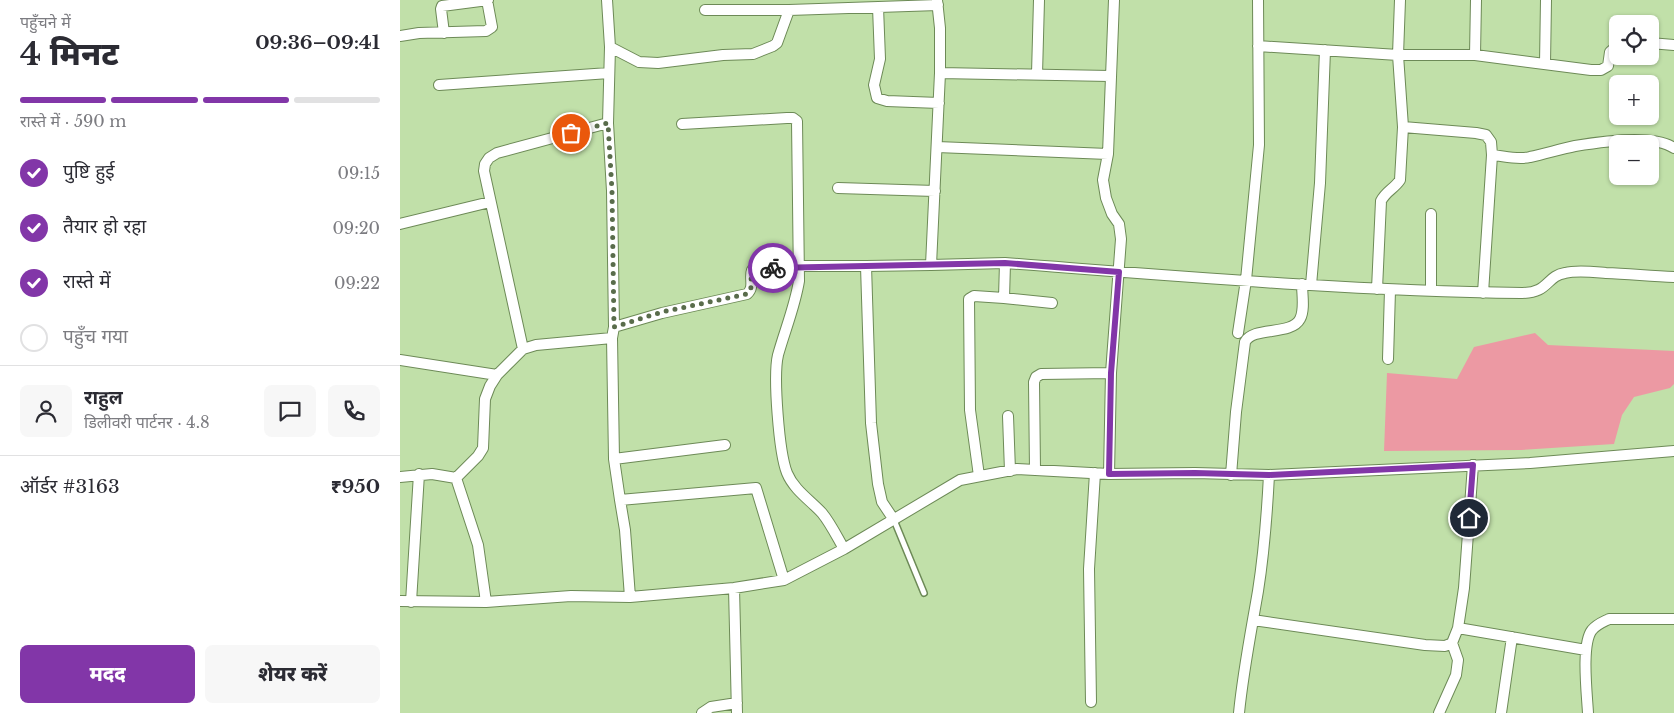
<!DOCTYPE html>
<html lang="hi">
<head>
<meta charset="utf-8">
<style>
	body { margin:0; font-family:"Libre Baskerville","Noto Sans Devanagari",serif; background:#f7f7f7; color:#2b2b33; height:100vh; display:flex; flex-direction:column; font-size:19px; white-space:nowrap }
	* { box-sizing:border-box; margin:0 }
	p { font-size:16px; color:#7c7c81 }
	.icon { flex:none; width:28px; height:28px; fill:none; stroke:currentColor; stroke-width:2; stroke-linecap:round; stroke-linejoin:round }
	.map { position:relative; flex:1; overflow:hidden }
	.details { display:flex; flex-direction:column; background:#fff; width:400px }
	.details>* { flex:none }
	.fabs { position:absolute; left:1209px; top:15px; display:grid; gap:10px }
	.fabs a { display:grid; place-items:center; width:50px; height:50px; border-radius:8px; background:#fff; box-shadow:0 1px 4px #0004; font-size:25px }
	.pin { position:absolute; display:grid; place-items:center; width:42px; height:42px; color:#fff; margin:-21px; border:2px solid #fff; border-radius:50%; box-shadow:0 1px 5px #0007 }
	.courier { position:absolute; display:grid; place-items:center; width:50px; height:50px; margin:-25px; border:4px solid #8236a8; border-radius:50%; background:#fff; color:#222; box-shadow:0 1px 6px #0007 }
	.overview em { font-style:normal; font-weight:800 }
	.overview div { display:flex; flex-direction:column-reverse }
	.overview { display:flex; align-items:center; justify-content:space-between; height:85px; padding:0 20px }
	h1 { font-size:32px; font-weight:800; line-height:38px }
	.bar { display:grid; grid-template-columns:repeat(4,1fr); gap:8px 5px; align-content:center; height:60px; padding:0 20px }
	.bar i { height:6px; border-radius:4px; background:#e1e1e2 }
	.bar .on { background:#8236a8 }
	.bar p { grid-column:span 4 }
	.line { display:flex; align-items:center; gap:12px; padding:0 20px; border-top:1px solid #e1e1e2 }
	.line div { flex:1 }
	.round { display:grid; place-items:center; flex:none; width:52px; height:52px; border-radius:8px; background:#f7f7f7 }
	ol { padding:0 20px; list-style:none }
	li { display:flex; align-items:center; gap:15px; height:55px }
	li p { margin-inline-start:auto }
	li .icon { padding:5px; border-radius:50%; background:#8236a8; color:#fff; stroke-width:4 }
	li:last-child { color:#7c7c81 }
	li i { width:28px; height:28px; border:2px solid #e1e1e2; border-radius:50% }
	.primary-button { display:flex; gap:10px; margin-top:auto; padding:10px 20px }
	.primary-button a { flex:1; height:58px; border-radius:8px; background:#8236a8; color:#fff; font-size:20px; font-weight:800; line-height:58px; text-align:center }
	.primary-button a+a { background:#f7f7f7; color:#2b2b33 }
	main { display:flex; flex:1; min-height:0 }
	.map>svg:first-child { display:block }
	.green { fill:#ec99a3 }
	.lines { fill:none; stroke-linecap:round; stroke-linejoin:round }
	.lane-casing { stroke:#6d8a57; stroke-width:8 }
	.street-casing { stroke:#6d8a57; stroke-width:12 }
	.lane { stroke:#fff; stroke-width:5 }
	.street { stroke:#fff; stroke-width:10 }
	.done { stroke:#596c4b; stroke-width:5; stroke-dasharray:0 9 }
	.route { stroke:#8236a8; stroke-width:6 }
</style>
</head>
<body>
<main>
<section class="details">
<div class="overview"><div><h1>4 मिनट</h1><p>पहुँचने में</p></div><em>09:36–09:41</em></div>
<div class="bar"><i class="on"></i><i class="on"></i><i class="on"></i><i></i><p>रास्ते में · 590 m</p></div>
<ol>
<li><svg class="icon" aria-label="check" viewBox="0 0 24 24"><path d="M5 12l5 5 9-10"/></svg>पुष्टि हुई<p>09:15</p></li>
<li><svg class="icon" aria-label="check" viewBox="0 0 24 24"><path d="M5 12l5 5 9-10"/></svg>तैयार हो रहा<p>09:20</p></li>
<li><svg class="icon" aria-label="check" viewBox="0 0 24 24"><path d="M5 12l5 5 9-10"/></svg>रास्ते में<p>09:22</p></li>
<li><i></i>पहुँच गया</li>
</ol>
<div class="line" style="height:90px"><a class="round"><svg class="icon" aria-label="person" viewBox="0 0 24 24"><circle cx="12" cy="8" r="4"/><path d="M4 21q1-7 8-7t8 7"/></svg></a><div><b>राहुल</b><p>डिलीवरी पार्टनर · 4.8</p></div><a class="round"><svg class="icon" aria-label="chat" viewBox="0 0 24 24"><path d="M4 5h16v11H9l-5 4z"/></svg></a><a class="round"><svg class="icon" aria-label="phone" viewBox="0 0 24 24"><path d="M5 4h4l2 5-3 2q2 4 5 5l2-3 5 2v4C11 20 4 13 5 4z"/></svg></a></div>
<div class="line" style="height:65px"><div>ऑर्डर #3163</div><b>₹950</b></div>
<div class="primary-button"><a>मदद</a><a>शेयर करें</a></div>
</section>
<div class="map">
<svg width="1274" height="713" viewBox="0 0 1274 713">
	<rect width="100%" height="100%" fill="#c1e0a9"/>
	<path class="green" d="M1135 333 1148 345 1274 351V384L1270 388 1234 397 1222 415 1214 444 1121 450 984 451 987 373 1057 379 1074 347Z"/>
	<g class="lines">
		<g class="lane-casing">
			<path id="lane" d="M494 520 524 593"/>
		</g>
		<g class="street-casing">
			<path id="street" d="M207 0 210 47 208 123 212 191 214 327 212 338
				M478 7 480 59 474 85 477 98 487 101 539 103
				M305 10H389L538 5
				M44 33 41 9 42 6 88 0
				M0 36 19 33 86 31 92 27 87 0
				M1250 43 1274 45
				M858 46 998 55 1000 0
				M210 47 239 62 258 63 323 55 353 54 373 46 377 43 389 10
				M1075 55 1191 70H1201L1208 66 1210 52 1218 45
				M1145 64 1146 0
				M540 73 710 76
				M637 74 639 0
				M39 85 209 73
				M282 124 387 118H393L397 121 399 281C395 306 385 330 378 355 373 376 379 453 387 473 394 490 410 500 422 513 431 524 437 537 444 549
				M1003 127 1076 133 1086 135 1091 142 1092 155C1104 156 1118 160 1130 157 1145 154 1160 149 1175 146 1199 142 1254 134 1274 148
				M537 147 708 154 714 0
				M708 154 703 180 706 198 712 214 719 224 721 239 711 373 709 474
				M438 188 535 191
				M0 224 90 202
				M605 263C777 276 950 291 1122 293 1149 293 1146 276 1165 273 1177 270 1193 272 1206 273 1229 274 1251 276 1274 277
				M531 265 605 263 604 298 574 296 569 299 570 410 579 476
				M911 285 920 183 925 50
				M977 289 981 201C986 191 994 189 1000 180L1003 127 998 55H1075L1076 0
				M1031 290V214
				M1083 293 1092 155
				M604 298 652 303
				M214 327 262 313 347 294C355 287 349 278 352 270L356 269 398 266H466
				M838 333 846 280 859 145 858 0
				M123 349 136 345 212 338 214 459 325 445
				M988 359 990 290
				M0 360 97 375
				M608 416 610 471
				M214 459 220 500 356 488 384 580
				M635 470 634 382 636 377 641 374 711 373
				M831 475 836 412 845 342C853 326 891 336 900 319 905 310 902 294 902 284
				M0 477 32 474 56 478
				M56 478 78 456 83 448 85 399 90 386 97 375 123 349 84 171 85 164 89 158 97 153 208 123
				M56 478 78 545 86 602
				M220 500 225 530 230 597
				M494 520 482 502 478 484 471 423 466 266 531 265 540 73V28L537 0
				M334 588 337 713
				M0 601 86 602 171 596 230 597 334 588 384 580 444 549 560 480 617 469 709 474 795 473 869 475 1130 463 1274 451
				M11 602 19 474
				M853 620 1025 645 1045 646 1052 643 1058 628 1064 588 1073 465
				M1058 628 1186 650
				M691 702 689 569 695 473
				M302 713 311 707 337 703
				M839 713C843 672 851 632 858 591 864 553 867 514 869 475
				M1039 713 1056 675 1058 660 1052 643
				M1101 713 1112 637
				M1188 713C1187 694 1181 644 1192 630 1197 624 1203 622 1209 619H1274"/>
		</g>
		<use href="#lane" class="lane"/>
		<use href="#street" class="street"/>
	</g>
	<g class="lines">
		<path class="done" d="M171 133 208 123 212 191 214 327 262 312 347 294C355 287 349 278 352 270L373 268"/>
		<path class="route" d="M373 268 605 263 719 272 711 373 709 474 795 473 869 475 1073 465 1069 518"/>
	</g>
</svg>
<div class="fabs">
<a><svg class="icon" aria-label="locate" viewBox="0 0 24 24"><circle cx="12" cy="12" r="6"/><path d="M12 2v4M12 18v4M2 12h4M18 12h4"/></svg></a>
<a>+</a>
<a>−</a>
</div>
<div class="pin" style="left:171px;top:133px;background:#ea580c"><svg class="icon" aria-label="bag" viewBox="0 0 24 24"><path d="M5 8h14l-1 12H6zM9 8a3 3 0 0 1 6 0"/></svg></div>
<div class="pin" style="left:1069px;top:518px;background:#1f2937"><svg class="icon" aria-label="home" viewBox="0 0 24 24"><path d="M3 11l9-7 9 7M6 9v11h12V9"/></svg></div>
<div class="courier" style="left:373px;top:268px"><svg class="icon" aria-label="bike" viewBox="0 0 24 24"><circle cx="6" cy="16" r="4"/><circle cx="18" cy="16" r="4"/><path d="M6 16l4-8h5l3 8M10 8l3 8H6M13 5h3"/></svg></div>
</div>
</main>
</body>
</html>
